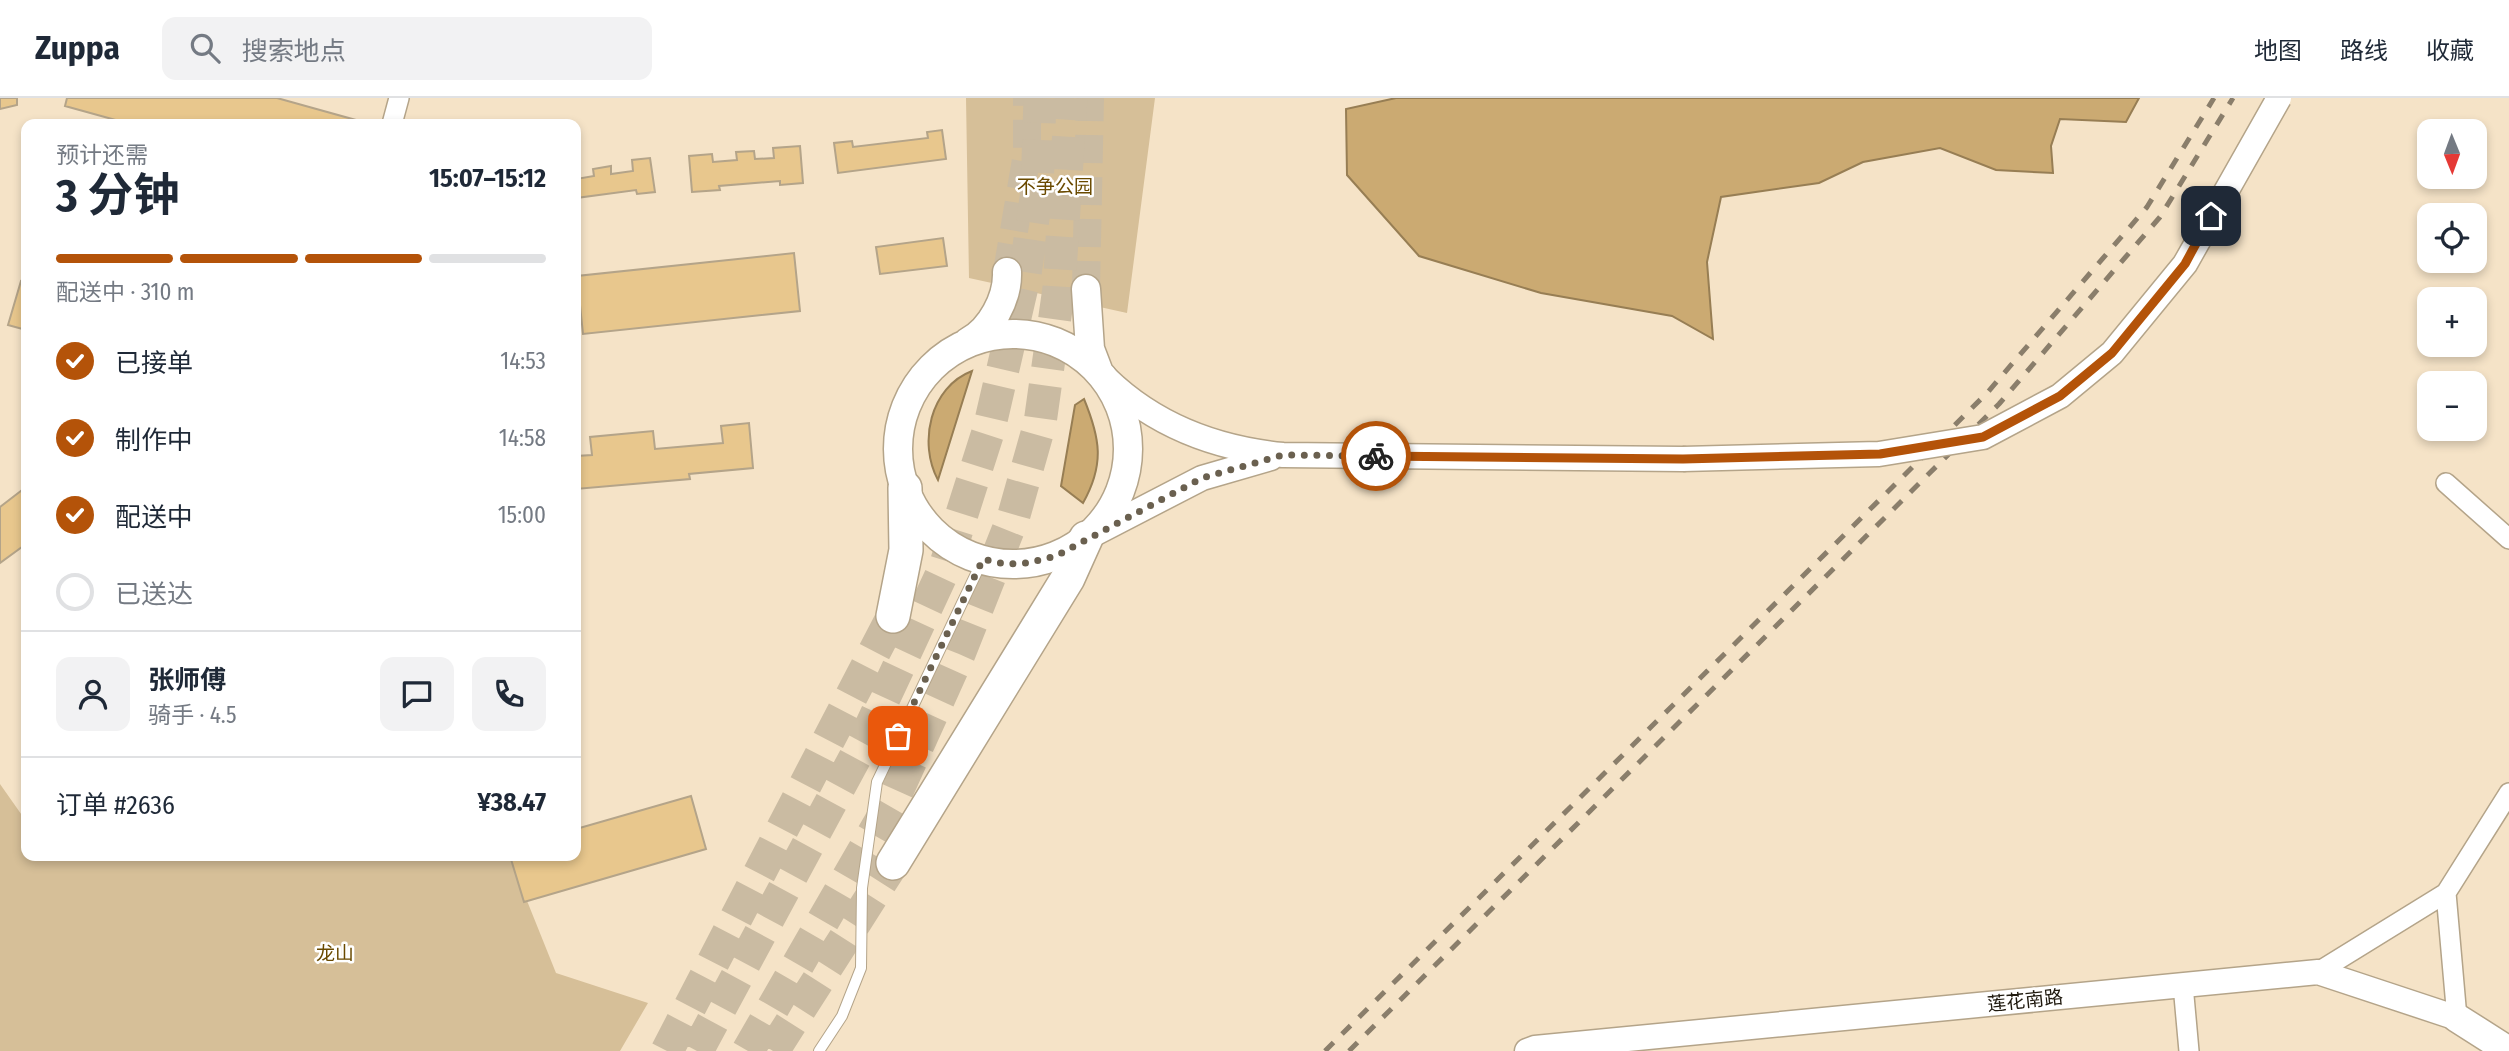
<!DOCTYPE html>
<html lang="zh">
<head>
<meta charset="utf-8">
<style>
	body { margin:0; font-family:"Fira Sans Condensed","Noto Sans SC",sans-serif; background:#f2f2f3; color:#1f2937; height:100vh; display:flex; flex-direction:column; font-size:26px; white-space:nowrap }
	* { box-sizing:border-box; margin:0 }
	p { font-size:23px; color:#747a83 }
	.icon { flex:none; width:38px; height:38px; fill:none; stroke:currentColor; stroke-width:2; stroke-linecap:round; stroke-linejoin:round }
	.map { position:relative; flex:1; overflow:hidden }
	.details { position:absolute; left:21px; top:21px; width:560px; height:742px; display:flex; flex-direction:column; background:#fff; border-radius:14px; box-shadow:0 4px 10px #0003 }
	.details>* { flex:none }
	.needle { width:46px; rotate:179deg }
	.buttons { position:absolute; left:2417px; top:21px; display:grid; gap:14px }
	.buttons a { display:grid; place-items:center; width:70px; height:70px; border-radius:14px; background:#fff; box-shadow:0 4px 10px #0003; font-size:35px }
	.pin { position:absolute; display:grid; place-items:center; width:60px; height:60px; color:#fff; margin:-30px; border-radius:14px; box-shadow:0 4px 10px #0006 }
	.courier { position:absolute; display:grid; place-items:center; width:70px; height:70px; margin:-35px; border:5px solid #b45309; border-radius:50%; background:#fff; color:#222; box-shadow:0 2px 9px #0007 }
	.head em { font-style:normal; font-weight:700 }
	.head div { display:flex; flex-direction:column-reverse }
	.head { display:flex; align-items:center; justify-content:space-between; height:119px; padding:0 35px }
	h1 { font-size:46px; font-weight:700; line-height:52px }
	.bar { display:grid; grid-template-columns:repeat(4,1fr); gap:10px 7px; align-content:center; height:84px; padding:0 35px }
	.bar i { height:9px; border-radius:5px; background:#e0e1e3 }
	.bar .on { background:#b45309 }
	.bar p { grid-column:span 4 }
	.line { display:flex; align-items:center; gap:18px; padding:0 35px; border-top:2px solid #e0e1e3 }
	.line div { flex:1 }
	.round { display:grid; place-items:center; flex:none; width:74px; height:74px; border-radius:14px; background:#f2f2f3 }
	ol { padding:0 35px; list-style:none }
	li { display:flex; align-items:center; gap:21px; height:77px }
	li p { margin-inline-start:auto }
	li .icon { padding:7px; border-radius:50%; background:#b45309; color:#fff; stroke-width:4 }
	li:last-child { color:#747a83 }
	li i { width:38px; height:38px; border:4px solid #e0e1e3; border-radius:50% }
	header { display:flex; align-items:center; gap:42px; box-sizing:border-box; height:98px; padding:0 35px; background:#fff; border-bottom:2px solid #e0e1e3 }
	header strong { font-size:33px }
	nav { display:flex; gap:38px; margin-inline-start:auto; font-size:24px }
	.search { width:490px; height:63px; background:#f2f2f3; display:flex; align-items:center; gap:18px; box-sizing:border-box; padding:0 24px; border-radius:14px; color:#747a83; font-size:26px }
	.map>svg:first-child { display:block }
	.green { fill:#d6bf98 }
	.water { fill:#cbaa72; stroke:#977e54; stroke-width:2 }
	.building { fill:#e8c78d; stroke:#b4a489; stroke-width:2 }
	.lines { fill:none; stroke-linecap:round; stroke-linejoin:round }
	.secondary-tunnel { stroke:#cabba2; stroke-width:28; stroke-dasharray:28 14; stroke-linecap:butt }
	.trunk-tunnel { stroke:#cabba2; stroke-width:33; stroke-dasharray:33 17; stroke-linecap:butt }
	.service-casing { stroke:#b4a489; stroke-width:12 }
	.minor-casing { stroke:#b4a489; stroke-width:22 }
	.tertiary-casing { stroke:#b4a489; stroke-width:27 }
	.secondary-casing { stroke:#b4a489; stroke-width:31 }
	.trunk-casing { stroke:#b4a489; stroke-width:36 }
	.service { stroke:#fff; stroke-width:10 }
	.minor { stroke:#fff; stroke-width:19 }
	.tertiary { stroke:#fff; stroke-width:24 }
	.secondary { stroke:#fff; stroke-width:28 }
	.trunk { stroke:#fff; stroke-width:33 }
	.rail { stroke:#8a7e6b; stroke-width:5; stroke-dasharray:12 12; stroke-linecap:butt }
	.tertiary-bridge-casing { stroke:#b4a489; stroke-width:27; stroke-linecap:butt }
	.tertiary-bridge { stroke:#fff; stroke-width:24 }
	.done { stroke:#6a604f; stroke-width:7; stroke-dasharray:0 12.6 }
	.route { stroke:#b45309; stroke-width:9 }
	.labels { text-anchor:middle; stroke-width:5; stroke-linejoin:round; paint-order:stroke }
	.park-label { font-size:19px; fill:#6a4a00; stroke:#fff }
	.street-label { font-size:19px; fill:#1f190e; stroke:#fff }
</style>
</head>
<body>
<header>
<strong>Zuppa</strong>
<div class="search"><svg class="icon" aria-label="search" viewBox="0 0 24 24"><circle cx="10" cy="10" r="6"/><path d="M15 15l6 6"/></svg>搜索地点</div>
<nav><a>地图</a><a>路线</a><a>收藏</a></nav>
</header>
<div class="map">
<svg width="2509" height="953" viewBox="0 0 2509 953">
	<rect width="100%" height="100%" fill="#f5e3c7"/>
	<path class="green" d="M966 0H1155L1127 215 969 180Z
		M0 686 26 723V758H509L556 875 648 905 620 953H0Z"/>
	<path class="water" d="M1396 0H2139L2126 24 2060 21 2051 48 2053 75 1996 72 1940 50 1863 64 1819 85 1721 99 1707 164 1713 241 1672 218 1541 195 1419 158 1347 77 1346 11Z
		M972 273 938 382C918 345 930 289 972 273Z
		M1084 301C1100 340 1105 366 1083 405L1061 388 1075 307Z"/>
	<path class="building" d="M0 0H17V7L0 11Z
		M67 0H277L363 24 362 26H130L65 8Z
		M942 32 946 61 838 75 834 45 852 43 853 49 928 40 927 34Z
		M800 48 803 85 780 87V83L719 88 720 92 692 94 689 58 712 56 713 64 737 62 736 54 754 53 755 61 774 60 773 50Z
		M650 60 655 94 637 96 636 92 576 100V81L594 78 593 71 611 68V76L633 73 632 62Z
		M943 140 947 168 880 176 876 149Z
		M794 155 800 213 583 236 577 178Z
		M21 183 26 184V232L8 227Z
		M749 325 753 370 689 376 690 381 576 391V358L592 357 590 339 653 333 655 351 723 345 721 328Z
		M26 389V446L0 465V409Z
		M691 698 706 751 524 804 510 758H576V731Z"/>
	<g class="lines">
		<path class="secondary-tunnel" d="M1007 174 1027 56V0
			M1086 191 1090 0"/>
		<path class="trunk-tunnel" d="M667 953 893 518
			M697 953 865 641 945 469 989 331 1025 176 1037 93 1040 0
			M748 953 894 700 959 556 1014 417 1040 325 1059 190 1071 0
			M773 953 893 765"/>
		<g class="service-casing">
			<path id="service" d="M819 953 842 918 861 870 862 790 877 684 983 461"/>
		</g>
		<g class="minor-casing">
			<path id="minor" d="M392 26 399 0
				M2446 385 2509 441
				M2446 795 2457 920
				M2318 874 2446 795 2509 695
				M2183 887 2189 953"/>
		</g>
		<g class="tertiary-casing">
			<path id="tertiary" d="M1098 272C1148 325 1211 350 1283 357L1683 361
				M1086 440 1202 380 1271 360
				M1527 953 1535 950 2318 874 2457 920"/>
		</g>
		<g class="secondary-casing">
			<path id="secondary" d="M1086 191 1090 251 1098 272
				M898 351a115 115 0 1 1 230 0a115 115 0 1 1-230 0Z
				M968 244C991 232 1008 200 1007 174
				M2457 920 2509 953"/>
		</g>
		<g class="trunk-casing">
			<path id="trunk" d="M893 518 906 452 905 390
				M893 765 1068 480 1086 440"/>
		</g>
		<use href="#service" class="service"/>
		<use href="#minor" class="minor"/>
		<use href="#tertiary" class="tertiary"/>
		<use href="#secondary" class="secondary"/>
		<use href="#trunk" class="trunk"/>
		<path class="rail" d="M1325 953 1987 295 2147 109 2214 0
			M1349 953 1999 306 2160 119 2233 0"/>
		<g class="tertiary-bridge-casing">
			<path id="tertiary-bridge" d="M1683 361 1879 356 1983 339 2060 298 2112 255 2185 166 2279 0"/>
		</g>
		<use href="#tertiary-bridge" class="tertiary-bridge"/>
	</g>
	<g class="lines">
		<path class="done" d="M898 638 983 461 1005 466 1027 465 1056 458 1202 380 1283 357 1376 358"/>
		<path class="route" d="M1376 358 1683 361 1880 356 1983 339 2060 298 2112 255 2185 166 2211 118"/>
	</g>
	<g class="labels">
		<g class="park-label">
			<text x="1055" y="95">不争公园</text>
			<text x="335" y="862">龙山</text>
		</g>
		<g class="street-label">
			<text transform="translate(2025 902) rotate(-6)" y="7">莲花南路</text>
		</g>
	</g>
</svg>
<div class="buttons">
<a><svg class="needle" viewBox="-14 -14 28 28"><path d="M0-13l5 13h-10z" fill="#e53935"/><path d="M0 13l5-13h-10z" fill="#747a83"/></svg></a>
<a><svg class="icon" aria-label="locate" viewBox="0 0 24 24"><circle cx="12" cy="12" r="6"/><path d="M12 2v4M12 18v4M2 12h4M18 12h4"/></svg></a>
<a>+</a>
<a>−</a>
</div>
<div class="pin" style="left:898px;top:638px;background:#ea580c"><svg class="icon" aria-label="bag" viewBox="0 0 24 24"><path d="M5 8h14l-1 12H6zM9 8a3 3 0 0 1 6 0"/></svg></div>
<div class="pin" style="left:2211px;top:118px;background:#1f2937"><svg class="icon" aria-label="home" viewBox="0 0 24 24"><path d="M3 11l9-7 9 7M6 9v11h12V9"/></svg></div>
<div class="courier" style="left:1376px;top:358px"><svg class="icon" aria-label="bike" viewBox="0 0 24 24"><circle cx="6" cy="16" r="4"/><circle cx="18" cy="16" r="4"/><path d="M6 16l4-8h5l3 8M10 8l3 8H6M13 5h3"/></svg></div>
<section class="details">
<div class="head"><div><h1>3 分钟</h1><p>预计还需</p></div><em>15:07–15:12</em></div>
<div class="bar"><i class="on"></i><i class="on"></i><i class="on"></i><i></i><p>配送中 · 310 m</p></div>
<ol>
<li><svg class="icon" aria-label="check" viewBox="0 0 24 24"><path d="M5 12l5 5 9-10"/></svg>已接单<p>14:53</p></li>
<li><svg class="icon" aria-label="check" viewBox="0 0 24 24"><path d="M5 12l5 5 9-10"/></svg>制作中<p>14:58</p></li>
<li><svg class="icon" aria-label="check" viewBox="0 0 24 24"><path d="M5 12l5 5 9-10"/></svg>配送中<p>15:00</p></li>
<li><i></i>已送达</li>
</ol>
<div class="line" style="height:126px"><a class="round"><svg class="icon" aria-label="person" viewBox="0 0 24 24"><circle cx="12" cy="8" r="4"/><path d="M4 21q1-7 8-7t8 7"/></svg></a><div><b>张师傅</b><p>骑手 · 4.5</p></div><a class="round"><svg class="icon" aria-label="chat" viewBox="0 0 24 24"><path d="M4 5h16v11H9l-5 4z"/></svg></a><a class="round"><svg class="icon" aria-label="phone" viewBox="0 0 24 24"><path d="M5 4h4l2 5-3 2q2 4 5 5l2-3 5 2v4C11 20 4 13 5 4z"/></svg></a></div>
<div class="line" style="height:91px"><div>订单 #2636</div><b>¥38.47</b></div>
</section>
</div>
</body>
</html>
